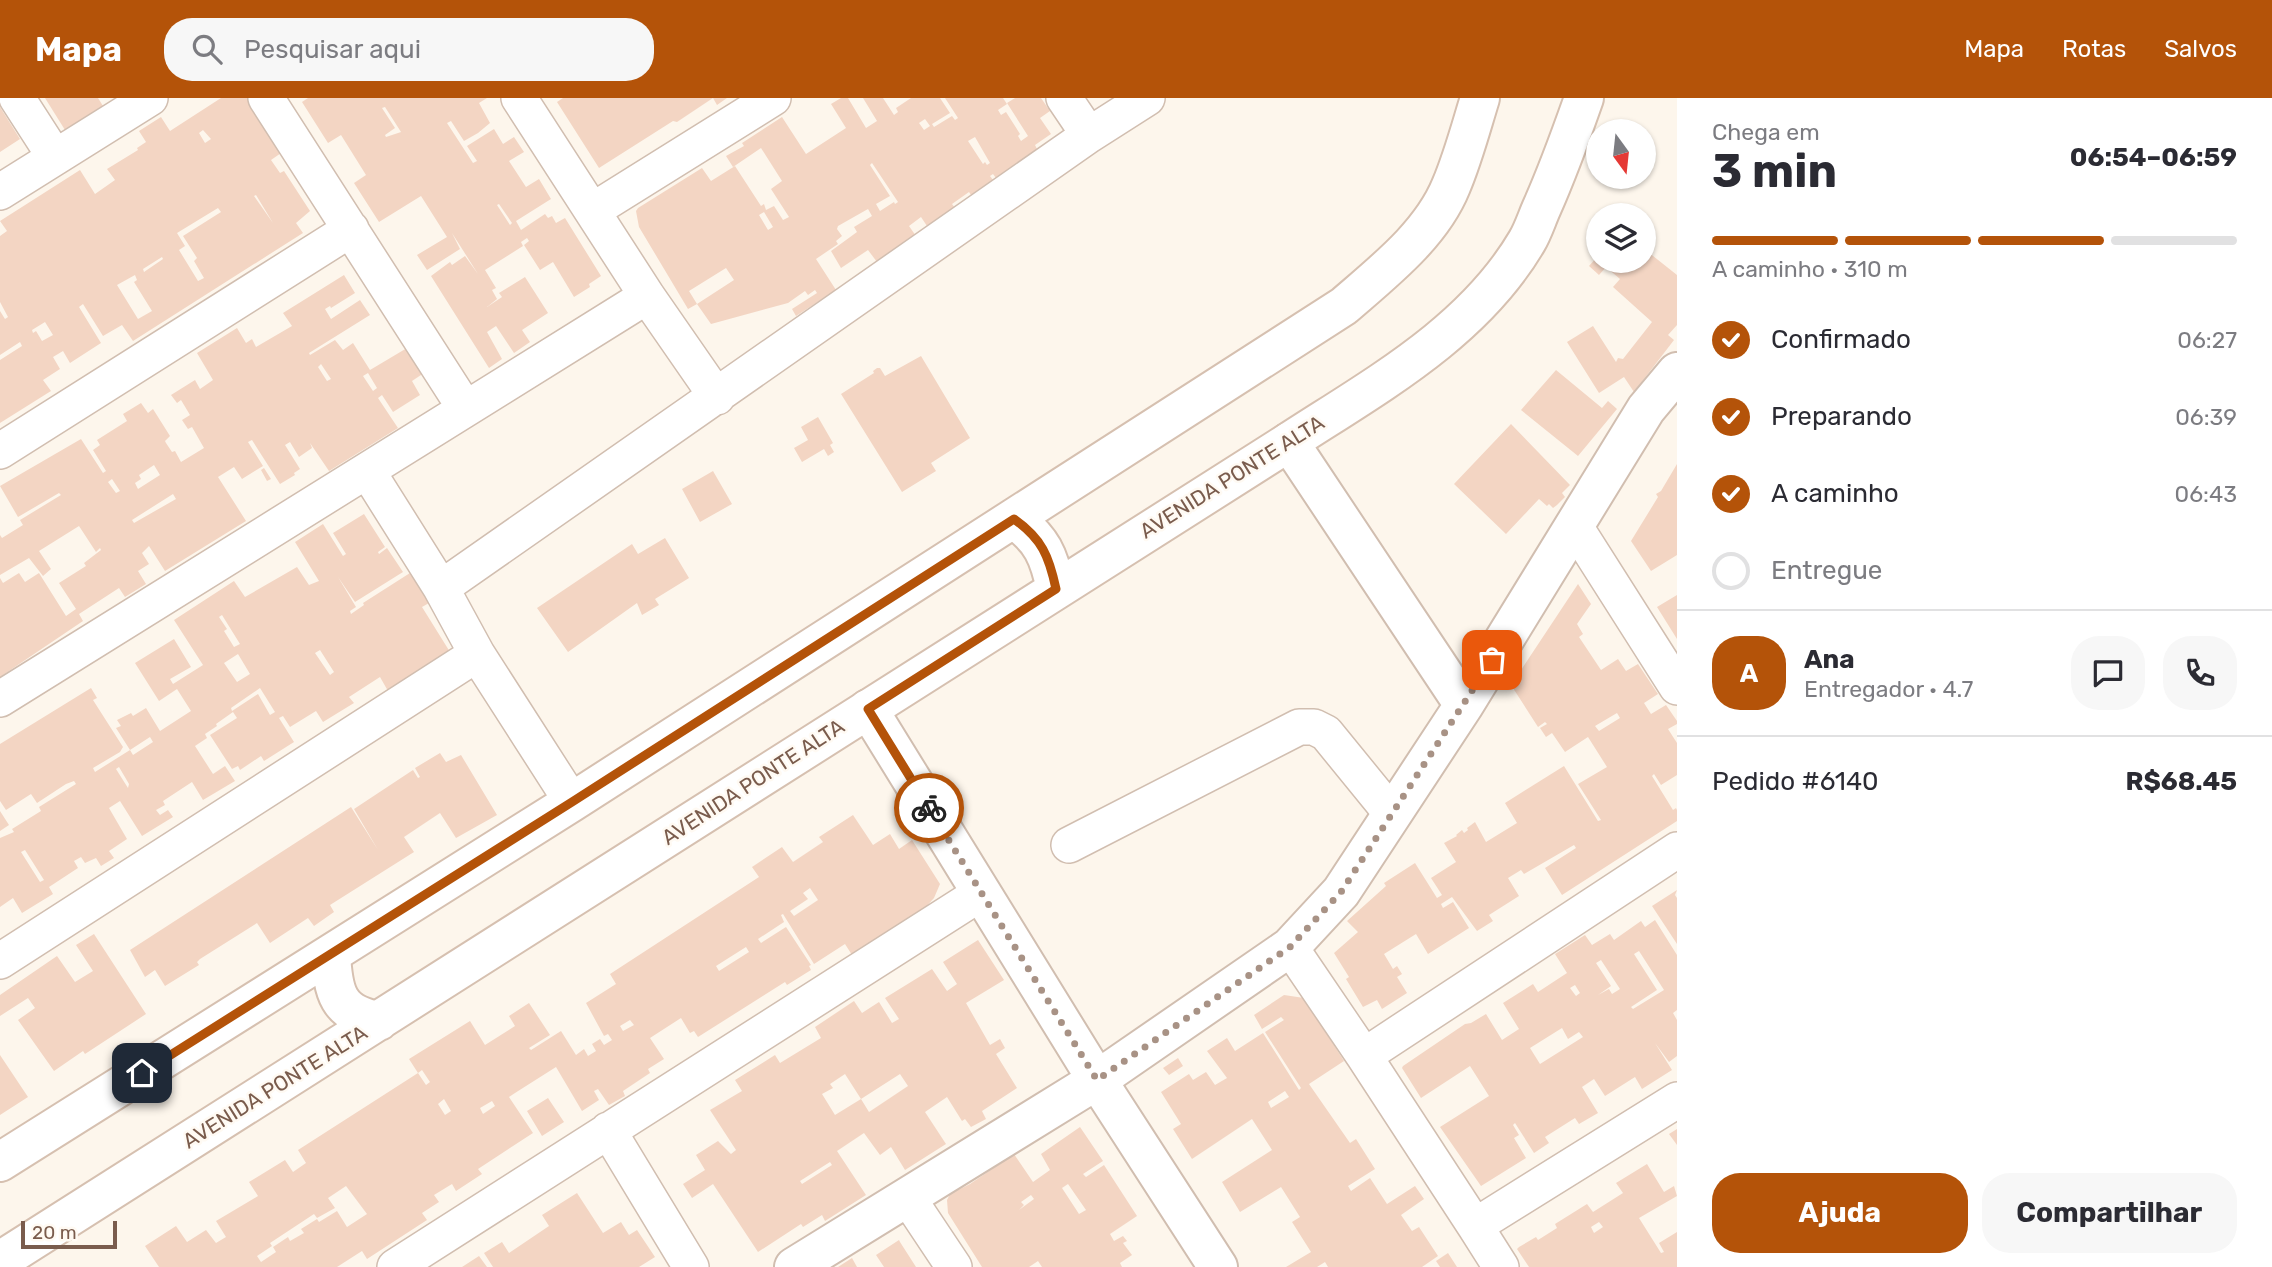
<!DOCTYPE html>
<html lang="pt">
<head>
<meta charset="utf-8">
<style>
	body { margin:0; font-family:Rubik,sans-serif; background:#f7f7f7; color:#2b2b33; height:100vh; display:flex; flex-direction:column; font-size:26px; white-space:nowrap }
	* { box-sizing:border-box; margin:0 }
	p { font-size:23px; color:#7c7c81 }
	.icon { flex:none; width:38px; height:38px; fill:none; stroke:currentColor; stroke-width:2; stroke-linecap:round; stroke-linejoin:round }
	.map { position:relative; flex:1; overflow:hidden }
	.side { display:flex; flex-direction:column; background:#fff; width:595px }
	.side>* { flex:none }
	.needle { width:46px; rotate:165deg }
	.tools { position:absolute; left:1586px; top:21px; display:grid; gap:14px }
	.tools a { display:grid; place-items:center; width:70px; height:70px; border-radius:50%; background:#fff; box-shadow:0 2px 5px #0004; font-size:35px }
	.scale { position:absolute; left:21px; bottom:18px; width:96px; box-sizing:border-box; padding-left:7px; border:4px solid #7a5c4d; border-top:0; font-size:19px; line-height:24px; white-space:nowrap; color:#7a5c4d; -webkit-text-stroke:5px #fffaf3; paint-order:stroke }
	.pin { position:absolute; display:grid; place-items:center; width:60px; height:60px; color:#fff; margin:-30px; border-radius:14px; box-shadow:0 4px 10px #0006 }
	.courier { position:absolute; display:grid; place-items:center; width:70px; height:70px; margin:-35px; border:5px solid #b45309; border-radius:50%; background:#fff; color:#222; box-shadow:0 2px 9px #0007 }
	.summary em { font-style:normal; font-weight:700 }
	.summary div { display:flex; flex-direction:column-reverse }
	.summary { display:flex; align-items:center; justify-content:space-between; height:119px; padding:0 35px }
	h1 { font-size:46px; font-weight:700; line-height:52px }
	.bar { display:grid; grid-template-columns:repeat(4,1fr); gap:10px 7px; align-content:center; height:84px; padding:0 35px }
	.bar i { height:9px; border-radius:5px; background:#e1e1e2 }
	.bar .active { background:#b45309 }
	.bar p { grid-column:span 4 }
	.line { display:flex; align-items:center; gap:18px; padding:0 35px; border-top:2px solid #e1e1e2 }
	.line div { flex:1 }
	.round { display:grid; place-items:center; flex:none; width:74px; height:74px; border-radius:28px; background:#f7f7f7 }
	ol { padding:0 35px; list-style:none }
	li { display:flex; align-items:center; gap:21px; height:77px }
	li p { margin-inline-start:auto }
	li .icon { padding:7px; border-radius:50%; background:#b45309; color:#fff; stroke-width:4 }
	li:last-child { color:#7c7c81 }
	li i { width:38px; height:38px; border:4px solid #e1e1e2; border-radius:50% }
	.cta { display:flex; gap:14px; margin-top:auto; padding:14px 35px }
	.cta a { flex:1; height:80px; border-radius:28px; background:#b45309; color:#fff; font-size:28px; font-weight:700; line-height:80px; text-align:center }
	.cta a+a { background:#f7f7f7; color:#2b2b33 }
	header { display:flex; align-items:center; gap:42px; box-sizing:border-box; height:98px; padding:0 35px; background:#b45309; color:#fff }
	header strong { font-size:33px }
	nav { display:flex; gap:38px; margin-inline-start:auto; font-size:24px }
	.search { width:490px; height:63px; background:#f7f7f7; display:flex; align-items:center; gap:18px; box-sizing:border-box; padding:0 24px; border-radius:28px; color:#7c7c81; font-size:26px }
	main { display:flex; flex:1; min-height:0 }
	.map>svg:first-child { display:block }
	.building { fill:#f3d5c3; fill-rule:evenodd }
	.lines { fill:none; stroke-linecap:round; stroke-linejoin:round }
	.minor-casing { stroke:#d1beb0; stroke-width:38 }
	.tertiary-casing { stroke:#d1beb0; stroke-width:42 }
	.secondary-casing { stroke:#d6c0b0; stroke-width:42 }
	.minor { stroke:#fff; stroke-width:35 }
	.tertiary { stroke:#fff; stroke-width:38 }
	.secondary { stroke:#fff; stroke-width:38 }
	.done { stroke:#a89285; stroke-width:7; stroke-dasharray:0 12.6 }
	.route { stroke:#b45309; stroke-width:9 }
	.labels { text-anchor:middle; stroke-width:5; stroke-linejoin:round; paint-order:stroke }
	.street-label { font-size:21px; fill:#7a5c4d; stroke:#fffaf3 }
</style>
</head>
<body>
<header>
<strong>Mapa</strong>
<div class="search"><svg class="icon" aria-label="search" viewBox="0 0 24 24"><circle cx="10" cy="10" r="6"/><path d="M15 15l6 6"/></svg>Pesquisar aqui</div>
<nav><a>Mapa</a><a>Rotas</a><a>Salvos</a></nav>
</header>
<main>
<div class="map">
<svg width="1677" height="1169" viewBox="0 0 1677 1169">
	<rect width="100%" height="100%" fill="#fdf6ec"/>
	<path class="building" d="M45 0H98L103 8 65 32Z
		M221 0H250L284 53 271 62 280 75 284 73 310 113 296 125 303 135 133 243 122 227 103 238 83 206 79 209 101 245 70 265 63 253 53 259 60 271 43 282 51 293 0 325V262L22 248 20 244 0 257V213L5 221 8 219 0 204V138L7 133 0 123 80 72 95 96 115 82 107 71 138 52 137 50 146 44 139 33 161 19 170 33ZM203 32 211 41 205 45 199 35ZM256 97 273 125 254 98ZM218 110 221 114 183 138 197 160 194 163 204 180 198 183 179 152 185 148 177 135ZM162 159 163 161 144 174 143 171ZM135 177 137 182 134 184 152 213 138 221 117 187ZM45 224 53 237 42 243 36 233 33 235 32 232Z
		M308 0H487L479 5 490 25 478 35 464 43 451 23 447 25 473 65 477 63 467 48 494 31 503 46 514 39 524 54 509 63 526 89 539 81 551 101 516 123 521 132 545 116 548 120 552 118 556 125 565 120 601 178 589 186 590 189 574 199 553 164 540 172 524 147 529 143 527 140 521 144 523 148 485 172 496 190 492 192 497 201 487 209 502 199 499 195 525 179 548 215 522 232 530 244 514 255 496 228 487 234 502 261 489 270 431 178 450 164 452 167 465 158 478 176 452 135 460 151 427 172 417 157 447 139 421 98 379 124 354 85 366 77 341 37 328 45 302 4ZM385 9 401 34 386 39 385 37 395 30 382 10ZM499 106 512 125 510 127 497 107Z
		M563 0H727L717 7 713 0 677 24 673 23 599 70 557 4Z
		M841 0H848L866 30 877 23 863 0H883L894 17 898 14 896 10 911 0H940L950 15 932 26 934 29 952 18 955 22 958 20 945 0H1003L1007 6 998 12 1001 17 1006 14 1020 36 1018 38 1021 43 1028 38 1007 5 1015 0H1041L1050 13 1040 20 1051 36 1035 47 1038 53 996 80 993 76 990 78 993 82 971 97 969 94 952 106 955 110 943 118 927 128 921 119 909 128 916 138 877 164 868 152 841 170 831 153 857 134 854 129 872 118 868 111 838 128 837 131 842 138 836 143 838 146 816 161 836 192 796 218 792 211 817 195 815 192 808 197 805 193 788 205 711 226 697 206 734 182 726 170 689 193 697 206 688 211 639 129 636 113 638 110 702 70 711 83 735 68 761 108 764 106 766 112 774 108 783 122 789 119 771 91 782 83 761 50 733 69 726 58 744 48 742 45 782 19 806 56 846 30 831 6ZM925 21 930 28 924 32 919 25ZM975 39 990 65 987 67 985 64 983 66 968 43ZM872 65 898 104 895 106 894 104 880 113 876 106 890 98 870 67ZM764 114 773 129 768 132 759 117Z
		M0 9 20 41 0 54Z
		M1643 150 1677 177V227L1668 237 1674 242 1634 294 1624 279 1599 295 1567 244 1593 228 1616 264 1618 260 1623 261 1652 224 1613 189 1620 181 1606 169 1599 177 1589 168 1598 158V163H1643Z
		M344 177 355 195 331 210 330 208 325 211 331 221 360 202 370 217 309 255 310 257 335 242 343 252 353 245 370 272 407 250 424 275 412 283 420 297 393 314 382 297 378 300 398 330 329 373 310 345 312 350 299 359 290 344 285 347 300 371 294 375 295 377 280 386 252 342 248 344 263 368 242 381 234 369 218 379 246 423 165 473 149 448 142 455 149 466 138 473 146 486 125 499 119 490 79 516 83 523 0 579V480L3 485 19 475 25 484 39 475 66 518 76 511 59 485 86 468 84 465 101 452 100 450 96 454 79 428 39 453 51 471 43 478 29 460 0 477V437L2 440 23 427 20 422 61 397 59 395 18 419 0 388 81 341 103 375 106 373 93 352 100 347 97 342 127 323 123 316 141 305 148 315 153 311 170 338 165 343 166 345 172 354 175 353 181 364 204 350 192 329 188 331 182 322 190 317 181 302 177 305 171 297 195 282 200 291 213 282 197 255 237 230 246 245 252 241 256 249 292 228 283 215ZM321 266 331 281 327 283 318 269ZM368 275 377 290 373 293 363 278ZM154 367 160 377 138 391 135 385 141 381 139 377ZM112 381 120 393 116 395 108 384ZM173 396 176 401 134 425 132 422Z
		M921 258 970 340 931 365 936 373 902 394 841 296 874 275 873 273 877 270H880L885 278Z
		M1556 272 1602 310 1608 303 1617 311 1578 358 1521 312Z
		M818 319 833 345 830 347 834 354 828 358 824 351 802 364 794 350 808 342 801 329Z
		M1511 326 1570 387 1562 395 1565 399 1557 407 1553 410 1549 406 1547 408 1539 401 1506 436 1454 386Z
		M1677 366V457L1651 473 1631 443 1658 399 1656 396 1661 393Z
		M264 370 271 381 267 383 261 372Z
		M713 373 732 406 700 424 682 391Z
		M364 416 385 449 378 454 379 456 387 450 403 474 355 504 338 479 356 509 350 513 351 516 364 507 363 505 410 475 429 505 422 509 450 554 388 593 380 579 349 599 354 605 323 624 316 613 290 629 283 618 279 620 294 644 264 663 261 658 240 672 238 668 232 671 210 637 237 620 233 614 216 626 217 628 205 636 207 640 195 648 213 676 225 668 235 683 203 702 192 684 163 703 165 707 156 712 160 717 168 712 173 719 142 738 120 703 109 710 127 741 109 753 114 760 101 768 96 760 85 765 81 759 74 763 78 770 49 789 53 796 22 815 13 800 0 809V740L14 734 12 731 41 713 39 709 76 686 74 683 66 686 37 705 31 696 6 712 0 703V646L91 590 97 600 93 602 123 649 120 654 93 670 95 674 130 652 116 630 121 628 117 622 131 615 133 618 146 610 160 633 191 613 177 591 159 603 135 565 174 541 191 569 170 581 173 586 203 567 174 522 234 483 245 499 297 469 309 487 319 483 295 444 323 426 343 458 346 456 333 435ZM222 517 240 546 234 549 224 533 227 531 219 519ZM320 552 334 574 330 577 315 555ZM238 556 250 576 237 584 224 565ZM260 590 275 614 270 617 258 596 232 613 231 610ZM150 639 153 644 133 657 130 652ZM119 669 129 686 128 690 116 671ZM25 752 44 782 40 784 21 754Z
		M665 440 689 480 655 501 659 507 642 517 637 505 568 554 537 510 632 446 638 456Z
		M1578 486 1591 506 1577 526 1583 536 1579 539 1601 572 1618 561 1626 573 1638 566 1658 596 1644 605 1651 616 1666 607 1677 623V626L1668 631 1677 645V677L1661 687 1654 676 1652 678 1673 712 1676 710 1677 712V723L1562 797 1545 770 1576 750 1574 747 1524 776 1521 772 1508 780 1519 798 1489 817 1493 823 1477 833 1452 799 1441 806 1443 810 1453 804 1469 830 1428 856 1416 836 1384 856 1393 871 1397 868 1402 876 1397 879 1407 895 1382 911 1377 902 1363 909 1346 881 1349 879 1334 855 1358 834 1347 823 1386 788 1384 785 1415 765 1437 800 1442 797 1431 780 1456 764 1444 745 1457 738 1456 737 1462 732 1464 735 1468 732 1467 730 1475 724 1486 744 1517 725 1505 705 1564 668 1598 723 1601 722 1578 686 1607 669 1588 639 1565 654 1552 635 1546 639 1540 630 1547 626 1545 624 1538 629 1511 587ZM1617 615 1620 620 1599 633 1595 628Z
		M1677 497V541L1657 509Z
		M440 655 446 664 461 657 497 717 456 740 440 715 404 739 414 754 330 807 334 814 314 828 308 820 270 845 257 825 200 861 197 864 199 867 165 888 155 872 145 879 130 852 351 709 378 752 354 711 413 672 418 680 420 679 415 670Z
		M0 713 9 727 0 733Z
		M853 717 873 747 890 736 899 751 912 742 940 786 934 800 924 811 852 857 845 846 814 866 783 816 781 817 784 824 758 841 761 845 786 829 811 867 809 868 811 872 787 887 785 884 698 939 694 933 690 935 681 920 650 940 664 961 648 971 650 975 623 993 625 998 609 1007 598 991 594 993 599 1002 582 1013 556 969 515 995 509 999 533 1035 478 1071 482 1076 456 1093 452 1086 434 1097 439 1104 422 1115 427 1122 367 1161 362 1153 337 1169H159L145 1148 176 1128 187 1144 206 1132 216 1145 226 1139 216 1123 258 1098 249 1084 285 1062 293 1074 306 1065 298 1052 418 975 409 961 470 923 485 947 515 928 509 918 529 905 550 937 529 950 531 952 561 933 576 957 584 951 588 958 596 953 592 946 600 941 604 947 612 942 608 936 604 938 586 905 616 886 610 876 759 779 752 769 782 749 793 764 823 744 819 739ZM810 790 818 802 794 818 790 813 808 801 803 795ZM746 849 749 854 719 873 716 868ZM630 922 634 927 623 933 620 928ZM422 972 430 984 426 987 418 975ZM444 1001 451 1013 445 1017 438 1006ZM492 1003 495 1008 483 1016 480 1010ZM346 1088 367 1116 347 1129 337 1113 319 1124 317 1121 301 1131 304 1135 290 1143 288 1139 273 1149 276 1154 261 1164 257 1158 272 1148 270 1145 314 1116 317 1120 335 1110 328 1100Z
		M1677 792 1675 797 1677 800V846L1652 808Z
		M1655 822 1677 857V912L1673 915 1677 922V958L1669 964 1655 945 1672 972 1642 991 1635 979 1605 998 1594 981 1582 989 1598 1015 1579 1026 1575 1020 1545 1039 1549 1045 1534 1055 1515 1025 1513 1027 1519 1037 1514 1040 1526 1060 1481 1088 1440 1029 1489 998 1470 968 1421 1000 1402 970 1403 968 1465 926 1471 925 1486 916 1502 942 1519 931 1503 905 1533 886 1538 894 1567 875 1555 856 1585 837 1592 847 1610 836 1614 842 1641 823 1645 829ZM1639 853 1664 892 1633 911 1631 909 1657 892 1634 856ZM1601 862 1620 891 1612 896 1609 891 1598 897 1611 888 1596 865ZM1575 887 1580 895 1576 898 1570 890ZM1562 930 1568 941 1579 934 1583 939 1540 966 1530 950Z
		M94 836 146 916 85 956 83 953 54 973 18 922 35 910 28 900 0 918V897L57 858 75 884 93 873 76 847Z
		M978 842 1004 882 966 905 990 947 1000 941 1005 950 996 956 1017 990 982 1013 986 1021 971 1029 965 1021 962 1023 947 999 925 1014 946 1046 905 1072 891 1049 880 1057 864 1035 837 1053 866 1097 825 1123 822 1117 803 1129 801 1126 758 1154 713 1086 692 1100 683 1086 705 1072 696 1057 718 1043 731 1056 736 1052 710 1012 742 993 735 982 775 957 780 965 821 940 815 929 854 903 862 915 879 904 892 925 899 921 885 900 932 871 947 893 957 886 943 864ZM845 976 861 1001 900 976 908 988 869 1014 861 1001 835 1017 822 996 833 990 830 986ZM830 1064 832 1067 802 1086 800 1083Z
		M1284 897 1304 900 1344 963 1309 986 1350 1045 1356 1041 1375 1071 1348 1088 1351 1093 1370 1080 1387 1106 1415 1088 1424 1101 1401 1117 1412 1133 1419 1129 1438 1158 1422 1169H1328L1325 1164 1317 1169H1286L1311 1154 1292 1124 1300 1119 1281 1089 1240 1114 1222 1084 1272 1052 1252 1021 1192 1061 1173 1031 1181 1026 1161 994 1189 976 1193 982 1206 974 1215 987 1227 980 1207 953 1227 940 1235 953 1263 935 1299 992 1301 990 1265 934 1284 922 1281 919 1262 931 1254 917ZM1285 993 1289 999 1271 1010 1268 1004Z
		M0 957 28 999 0 1017Z
		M1178 960 1183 968 1169 977 1163 970Z
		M548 1000 564 1024 542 1038 527 1013Z
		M1080 1029 1103 1063 1083 1076 1086 1079 1104 1067 1137 1118 1110 1136 1114 1143 1123 1138 1127 1143 1123 1145 1132 1157 1120 1165 1122 1169H1042L1038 1163 1029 1169H982L948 1115 947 1102 950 1096 970 1086 1014 1056 1033 1084 1050 1072 1041 1056ZM1068 1086 1086 1112 1079 1116 1062 1090ZM1031 1097 1034 1101 1019 1112 1024 1107 1021 1104Z
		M1677 1031V1047L1669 1036Z
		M1647 1066 1664 1094 1674 1088 1677 1098 1639 1120 1661 1155 1664 1154 1659 1145 1677 1134V1169H1529L1517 1151 1519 1149 1536 1139 1538 1142 1557 1130 1555 1126 1587 1106 1593 1114 1623 1095 1616 1085ZM1599 1124 1603 1129 1594 1135 1591 1129Z
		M577 1095 603 1135 621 1124 629 1137 637 1132 655 1159 639 1169H493L484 1155 502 1144 509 1155 549 1128 542 1117Z
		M899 1142 900 1144 916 1169H884L876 1157Z
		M1448 1155 1457 1169H1440L1436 1163Z
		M479 1158 487 1169H462Z
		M852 1160 857 1169H838Z"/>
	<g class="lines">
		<g class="minor-casing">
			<path id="minor" d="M17 0 55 59
				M266 0 465 310
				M519 0 647 198 717 299
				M1089 37 1147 0
				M0 94 150 0
				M592 113 773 0
				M0 353 351 131
				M368 374 441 490
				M1574 427 1677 589
				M0 601 647 198
				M572 704 477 556 441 490 1089 37 1064 0
				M1069 747 1299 629H1314L1326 635 1392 716
				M1290 849 1364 958 1677 752
				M0 863 477 556
				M1364 958 1475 1128
				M608 1032 691 1169
				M908 1100 954 1169
				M395 1169 981 795
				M1501 1169 1475 1128 1677 1002"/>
		</g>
		<g class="tertiary-casing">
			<path id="tertiary" d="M1289 344 1464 607
				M868 611 1097 982 1218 1169
				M794 1169 1097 982 1290 849 1341 794 1464 607 1646 311 1677 274"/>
		</g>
		<g class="secondary-casing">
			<path id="secondary" d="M1014 421C1042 441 1049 458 1056 491
				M331 856C333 894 337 916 379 923
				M0 1064 572 704 1344 208C1383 174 1431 137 1451 88 1463 60 1471 29 1480 0
				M0 1163 1289 344C1375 288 1473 235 1527 143 1533 133 1537 120 1542 109 1558 73 1571 37 1584 0"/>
		</g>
		<use href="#minor" class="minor"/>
		<use href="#tertiary" class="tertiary"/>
		<use href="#secondary" class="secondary"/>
	</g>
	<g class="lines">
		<path class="done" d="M929 710 1097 982 1290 849 1341 794 1492 562"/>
		<path class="route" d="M142 975 572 704 1014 421C1042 441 1049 458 1056 491L868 611 929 710"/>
	</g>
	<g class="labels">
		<g class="street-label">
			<text transform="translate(1232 379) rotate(-32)" y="7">AVENIDA PONTE ALTA</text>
			<text transform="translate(753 684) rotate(-33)" y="7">AVENIDA PONTE ALTA</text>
			<text transform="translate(275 989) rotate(-32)" y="7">AVENIDA PONTE ALTA</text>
		</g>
	</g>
</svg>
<div class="tools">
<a><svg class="needle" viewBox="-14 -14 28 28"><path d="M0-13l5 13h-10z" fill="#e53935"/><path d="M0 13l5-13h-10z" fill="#7c7c81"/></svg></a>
<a><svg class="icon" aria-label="layers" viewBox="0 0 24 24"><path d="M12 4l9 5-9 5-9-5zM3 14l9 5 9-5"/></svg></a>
</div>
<div class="scale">20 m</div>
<div class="pin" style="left:1492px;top:562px;background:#ea580c"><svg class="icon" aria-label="bag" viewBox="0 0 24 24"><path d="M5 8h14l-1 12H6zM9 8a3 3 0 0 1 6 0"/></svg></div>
<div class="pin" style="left:142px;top:975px;background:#1f2937"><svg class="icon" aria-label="home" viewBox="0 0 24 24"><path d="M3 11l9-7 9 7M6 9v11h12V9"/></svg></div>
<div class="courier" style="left:929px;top:710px"><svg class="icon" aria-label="bike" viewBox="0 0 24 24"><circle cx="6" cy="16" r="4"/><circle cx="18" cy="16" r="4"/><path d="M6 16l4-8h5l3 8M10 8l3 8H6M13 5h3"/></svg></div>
</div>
<section class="side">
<div class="summary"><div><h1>3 min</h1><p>Chega em</p></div><em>06:54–06:59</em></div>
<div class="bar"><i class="active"></i><i class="active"></i><i class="active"></i><i></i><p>A caminho · 310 m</p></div>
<ol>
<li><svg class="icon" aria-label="check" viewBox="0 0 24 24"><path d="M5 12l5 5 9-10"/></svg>Confirmado<p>06:27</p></li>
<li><svg class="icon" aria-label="check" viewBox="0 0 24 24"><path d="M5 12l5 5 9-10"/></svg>Preparando<p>06:39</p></li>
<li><svg class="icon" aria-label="check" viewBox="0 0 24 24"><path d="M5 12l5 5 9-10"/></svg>A caminho<p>06:43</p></li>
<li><i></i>Entregue</li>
</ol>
<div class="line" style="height:126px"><b class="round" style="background:#b45309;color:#fff">A</b><div><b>Ana</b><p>Entregador · 4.7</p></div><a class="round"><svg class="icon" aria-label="chat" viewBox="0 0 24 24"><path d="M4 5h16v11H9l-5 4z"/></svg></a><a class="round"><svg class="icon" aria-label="phone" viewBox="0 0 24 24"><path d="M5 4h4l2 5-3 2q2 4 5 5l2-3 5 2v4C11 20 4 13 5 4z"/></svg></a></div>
<div class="line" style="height:91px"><div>Pedido #6140</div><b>R$68.45</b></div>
<div class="cta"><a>Ajuda</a><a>Compartilhar</a></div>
</section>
</main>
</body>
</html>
